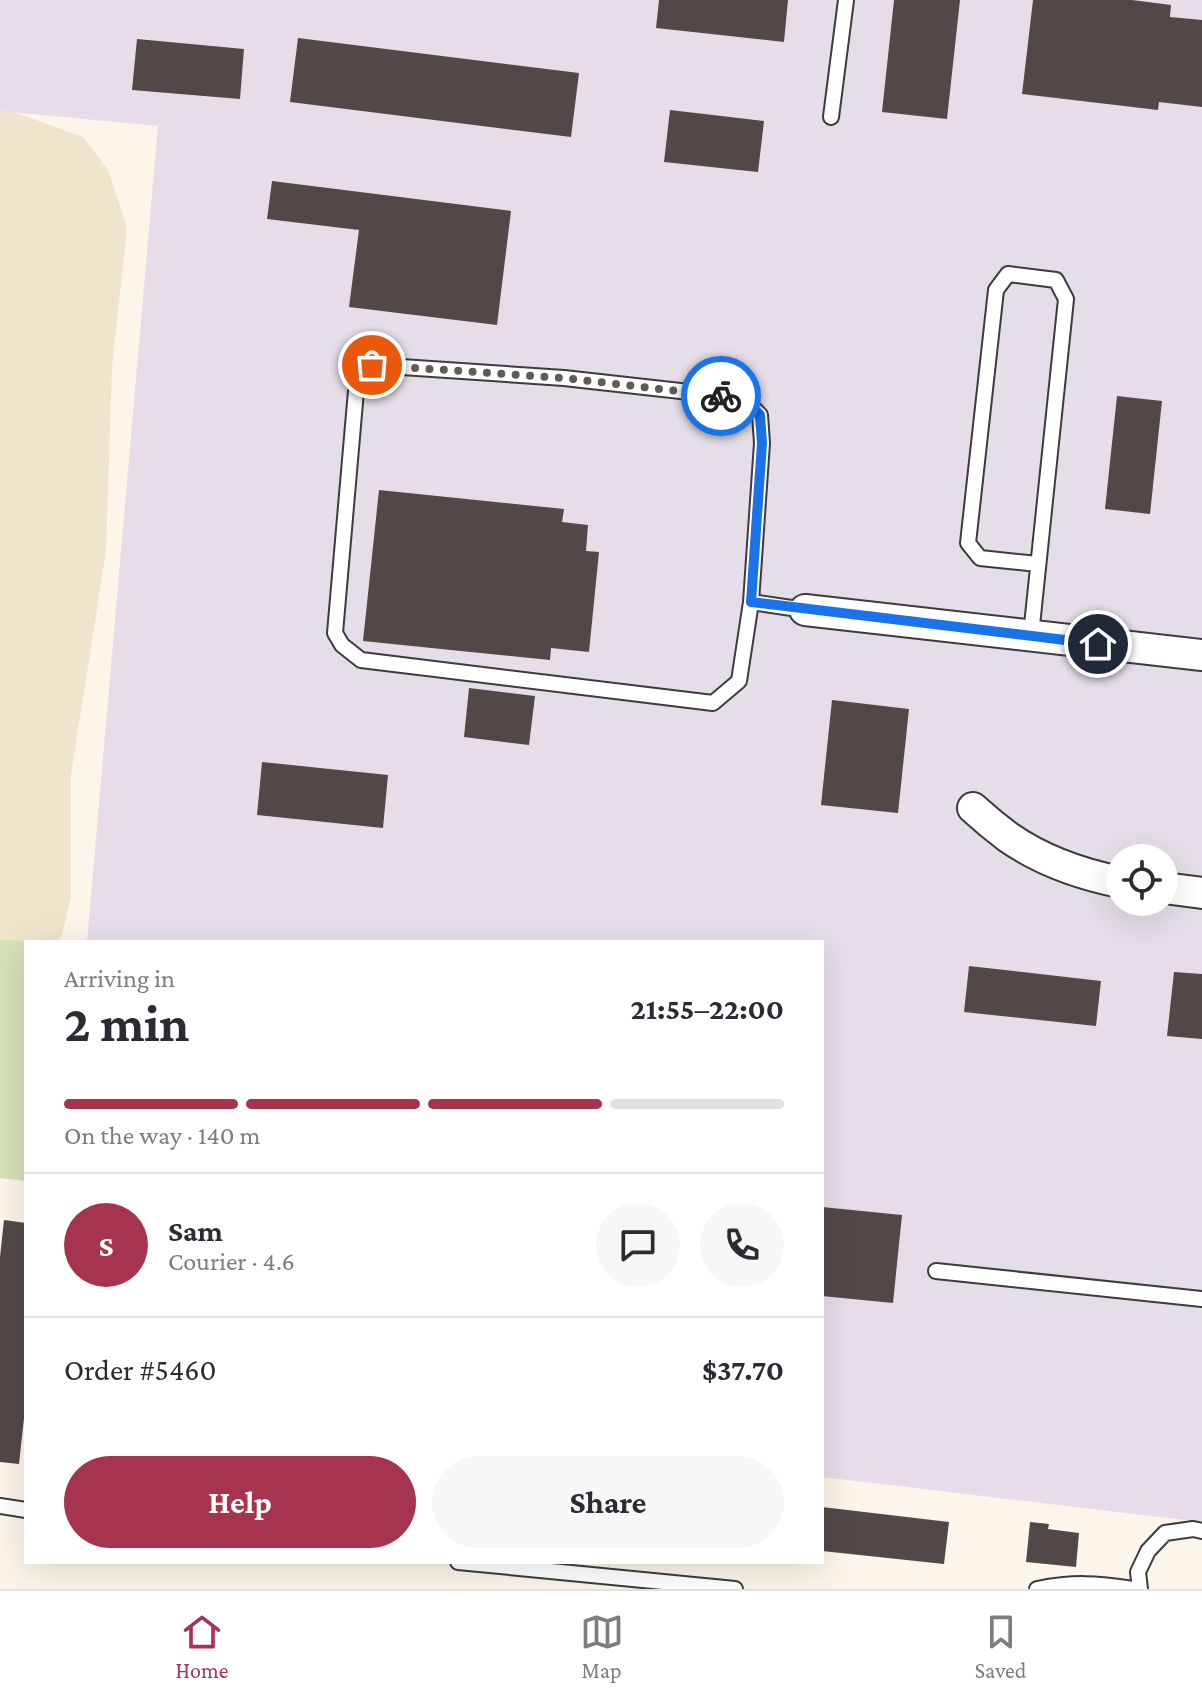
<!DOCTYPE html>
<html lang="en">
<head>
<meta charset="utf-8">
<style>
	body { margin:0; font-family:"Crimson Pro",serif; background:#f7f7f7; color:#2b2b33; height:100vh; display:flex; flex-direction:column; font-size:30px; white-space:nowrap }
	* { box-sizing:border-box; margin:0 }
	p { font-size:26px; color:#7c7c81 }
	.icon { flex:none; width:44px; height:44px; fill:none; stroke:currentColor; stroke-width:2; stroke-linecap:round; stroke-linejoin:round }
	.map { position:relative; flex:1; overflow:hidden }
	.sheet { position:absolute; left:24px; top:940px; width:800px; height:624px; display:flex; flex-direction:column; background:#fff; border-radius:0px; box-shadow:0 8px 32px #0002 }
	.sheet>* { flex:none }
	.tools { position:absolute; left:1106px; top:844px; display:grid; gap:16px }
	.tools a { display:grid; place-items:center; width:72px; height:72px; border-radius:50%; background:#fff; box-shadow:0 8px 32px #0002; font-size:40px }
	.pin { position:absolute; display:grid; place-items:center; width:68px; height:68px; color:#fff; margin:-34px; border:4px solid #fff; border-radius:50%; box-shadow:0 2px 8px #0007 }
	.courier { position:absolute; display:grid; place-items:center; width:80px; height:80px; margin:-40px; border:6px solid #1a73e8; border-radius:50%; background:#fff; color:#222; box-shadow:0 2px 10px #0007 }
	.head em { font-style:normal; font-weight:700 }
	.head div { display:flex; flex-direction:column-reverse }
	.head { display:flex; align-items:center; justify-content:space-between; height:136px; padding:0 40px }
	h1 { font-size:52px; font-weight:700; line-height:60px }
	.bar { display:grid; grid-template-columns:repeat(4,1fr); gap:12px 8px; align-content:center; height:96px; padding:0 40px }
	.bar i { height:10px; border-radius:6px; background:#e1e1e2 }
	.bar .active { background:#a7344f }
	.bar p { grid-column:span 4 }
	.line { display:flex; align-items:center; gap:20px; padding:0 40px; border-top:2px solid #e1e1e2 }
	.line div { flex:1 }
	.round { display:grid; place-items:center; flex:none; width:84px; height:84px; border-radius:42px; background:#f7f7f7 }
	.primary-button { display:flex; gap:16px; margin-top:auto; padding:16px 40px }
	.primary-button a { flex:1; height:92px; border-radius:48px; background:#a7344f; color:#fff; font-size:32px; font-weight:700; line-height:92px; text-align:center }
	.primary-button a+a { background:#f7f7f7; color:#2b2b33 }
	.tabs { display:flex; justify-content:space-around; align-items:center; height:112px; border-top:2px solid #e1e1e2; background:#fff; font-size:22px; color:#7c7c81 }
	.tabs a { display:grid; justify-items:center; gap:4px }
	.tabs .active { color:#a7344f }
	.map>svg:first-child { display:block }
	.industrial { fill:#e5dee8; fill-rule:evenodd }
	.farmland { fill:#eee5cc }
	.green { fill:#d5e1b7 }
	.building { fill:#514947 }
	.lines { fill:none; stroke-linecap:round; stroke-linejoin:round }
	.service-casing { stroke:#3c3c3c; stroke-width:18 }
	.minor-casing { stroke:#3c3c3c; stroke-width:34 }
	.service { stroke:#fff; stroke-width:14 }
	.minor { stroke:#fff; stroke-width:30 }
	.done { stroke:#5e5c57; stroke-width:8; stroke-dasharray:0 14.4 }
	.route { stroke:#1a73e8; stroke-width:10 }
</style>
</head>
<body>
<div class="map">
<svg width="1202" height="1589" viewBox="0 0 1202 1589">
	<rect width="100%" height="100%" fill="#fcf5e9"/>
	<path class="industrial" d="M0 0H1202V1522L822 1477V942H87L158 126 0 111ZM1120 858H1164V902H1120Z"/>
	<path class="farmland" d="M0 111 14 112 83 137 108 170 127 227 112 367 106 551 71 775V896L62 936 53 942H28L0 939Z"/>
	<path class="green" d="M0 939 28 942H26V1181L0 1178Z"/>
	<path class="building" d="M659 0H788L784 42 656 28Z
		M894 0H960L947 119 882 112Z
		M1033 0H1132L1171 5 1170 17 1202 20V107L1159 102 1158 110 1022 94Z
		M298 38 579 73 571 137 290 102Z
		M137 39 244 49 240 99 132 90Z
		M670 110 764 121 758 172 664 162Z
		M272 181 511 211 497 325 349 307 359 230 267 219Z
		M1117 396 1162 401 1150 514 1105 509Z
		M379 490 564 509 562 522 588 525 586 551 599 552 589 652 551 648 550 660 363 641Z
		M469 688 535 696 529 745 464 737Z
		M832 700 909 709 898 813 821 805Z
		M262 762 388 775 383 828 257 815Z
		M969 966 1101 981 1096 1026 964 1012Z
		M1174 972 1202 974V1039L1167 1036Z
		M822 1207 902 1215 893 1303 822 1296Z
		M4 1220 26 1223V1400L19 1464 0 1462V1257Z
		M822 1507 949 1522 944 1564 822 1551Z
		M1030 1522 1049 1524 1048 1529 1079 1533 1076 1567 1026 1562Z"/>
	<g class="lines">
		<g class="service-casing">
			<path id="service" d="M831 117 846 0
				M751 602 739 681 713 703 361 660 342 645 335 633 356 391 372 365 564 378 743 398 760 415 762 443 751 602 805 610
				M1031 635 1066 299 1056 280 1008 274 996 290 968 543 980 558 1038 564
				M936 1271 1202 1299
				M0 1506 26 1510
				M458 1562 735 1589
				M1037 1589C1073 1582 1096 1583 1133 1589
				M1140 1589 1138 1572 1148 1551 1165 1533 1193 1529 1202 1531"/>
		</g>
		<g class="minor-casing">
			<path id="minor" d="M805 610 1202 655
				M973 808C984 818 996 828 1008 837 1041 860 1080 874 1120 882
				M1164 888 1202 893"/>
		</g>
		<use href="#service" class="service"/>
		<use href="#minor" class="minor"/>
	</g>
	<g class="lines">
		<path class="done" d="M372 365 564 378 721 396"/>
		<path class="route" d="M721 396 743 398 760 415 762 443 751 602 1098 644"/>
	</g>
</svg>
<div class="tools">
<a><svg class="icon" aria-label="locate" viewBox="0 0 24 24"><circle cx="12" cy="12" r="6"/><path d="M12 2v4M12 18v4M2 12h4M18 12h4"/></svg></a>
</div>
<div class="pin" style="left:372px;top:365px;background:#ea580c"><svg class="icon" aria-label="bag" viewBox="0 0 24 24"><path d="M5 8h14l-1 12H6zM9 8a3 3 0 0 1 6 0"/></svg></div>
<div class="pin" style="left:1098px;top:644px;background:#1f2937"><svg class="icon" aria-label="home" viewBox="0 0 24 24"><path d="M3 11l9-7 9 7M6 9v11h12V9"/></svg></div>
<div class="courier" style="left:721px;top:396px"><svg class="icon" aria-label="bike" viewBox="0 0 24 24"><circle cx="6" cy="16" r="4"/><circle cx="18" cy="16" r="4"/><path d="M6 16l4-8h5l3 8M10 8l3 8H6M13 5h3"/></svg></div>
<section class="sheet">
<div class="head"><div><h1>2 min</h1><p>Arriving in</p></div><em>21:55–22:00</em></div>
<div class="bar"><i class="active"></i><i class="active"></i><i class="active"></i><i></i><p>On the way · 140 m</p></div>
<div class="line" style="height:144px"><b class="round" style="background:#a7344f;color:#fff">S</b><div><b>Sam</b><p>Courier · 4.6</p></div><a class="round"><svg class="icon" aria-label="chat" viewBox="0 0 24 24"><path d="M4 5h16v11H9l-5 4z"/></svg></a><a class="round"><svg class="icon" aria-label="phone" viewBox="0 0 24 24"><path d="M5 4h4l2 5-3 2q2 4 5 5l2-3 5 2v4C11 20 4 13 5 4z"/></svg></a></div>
<div class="line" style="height:104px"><div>Order #5460</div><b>$37.70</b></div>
<div class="primary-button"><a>Help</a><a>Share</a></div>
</section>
</div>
<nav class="tabs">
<a class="active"><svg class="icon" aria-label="home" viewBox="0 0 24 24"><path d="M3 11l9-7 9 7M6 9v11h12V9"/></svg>Home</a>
<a><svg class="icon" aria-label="map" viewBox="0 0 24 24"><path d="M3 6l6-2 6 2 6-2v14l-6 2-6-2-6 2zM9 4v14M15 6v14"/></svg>Map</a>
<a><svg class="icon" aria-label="saved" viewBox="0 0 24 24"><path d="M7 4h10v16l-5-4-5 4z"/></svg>Saved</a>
</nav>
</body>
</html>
